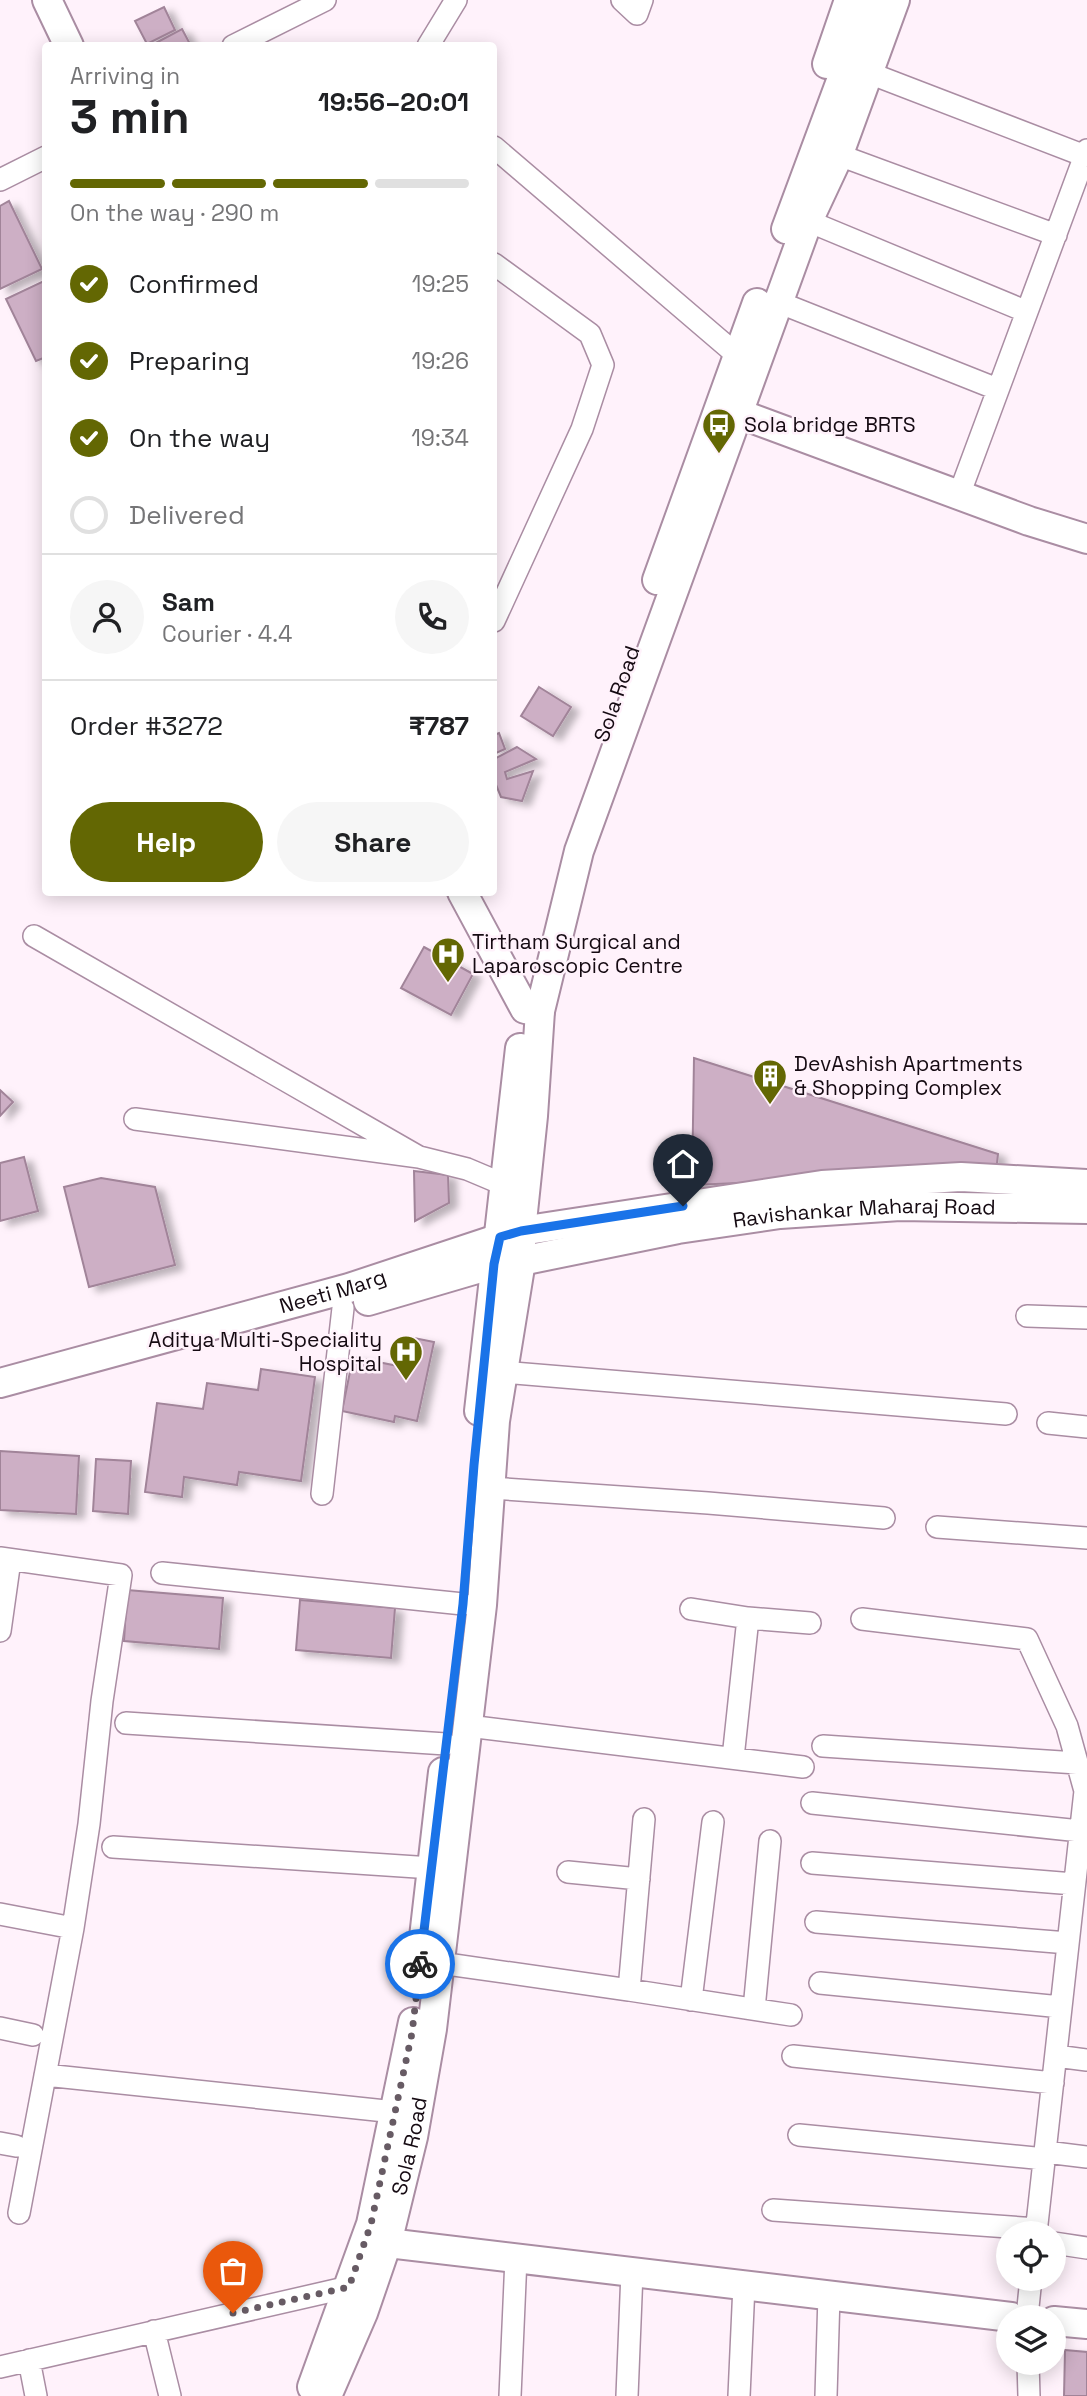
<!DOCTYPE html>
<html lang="en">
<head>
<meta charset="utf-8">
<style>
	body { margin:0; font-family:"Space Grotesk",sans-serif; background:#f6f6f6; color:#202124; height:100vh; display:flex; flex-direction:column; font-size:26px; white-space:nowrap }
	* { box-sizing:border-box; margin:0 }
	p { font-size:23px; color:#757577 }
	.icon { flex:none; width:38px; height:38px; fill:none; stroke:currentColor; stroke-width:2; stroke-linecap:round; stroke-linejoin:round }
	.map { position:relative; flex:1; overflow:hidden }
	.details { position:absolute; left:42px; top:42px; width:455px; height:854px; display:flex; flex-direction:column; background:#fff; border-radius:7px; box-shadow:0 4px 18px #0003 }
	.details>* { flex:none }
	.controls { position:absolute; left:996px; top:2221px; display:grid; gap:14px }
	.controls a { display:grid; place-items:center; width:70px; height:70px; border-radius:50%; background:#fff; box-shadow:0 4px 18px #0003; font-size:35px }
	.pin { position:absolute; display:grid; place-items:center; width:60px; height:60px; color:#fff; margin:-72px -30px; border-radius:50% 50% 50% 0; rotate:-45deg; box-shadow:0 0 7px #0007 }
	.pin .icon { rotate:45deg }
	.courier { position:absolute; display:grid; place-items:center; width:70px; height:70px; margin:-35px; border:5px solid #1a73e8; border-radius:50%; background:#fff; color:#222; box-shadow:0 2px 9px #0007 }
	.overview em { font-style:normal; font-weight:800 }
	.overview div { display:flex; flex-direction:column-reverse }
	.overview { display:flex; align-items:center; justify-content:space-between; height:119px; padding:0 28px }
	h1 { font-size:46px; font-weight:800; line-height:52px }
	.bar { display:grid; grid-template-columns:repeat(4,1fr); gap:10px 7px; align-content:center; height:84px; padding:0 28px }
	.bar i { height:9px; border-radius:5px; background:#e0e0e0 }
	.bar .on { background:#636703 }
	.bar p { grid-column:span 4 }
	.line { display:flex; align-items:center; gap:18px; padding:0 28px; border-top:2px solid #e0e0e0 }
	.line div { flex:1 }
	.round { display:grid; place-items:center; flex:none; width:74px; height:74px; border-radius:37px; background:#f6f6f6 }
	ol { padding:0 28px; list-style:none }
	li { display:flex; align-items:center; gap:21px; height:77px }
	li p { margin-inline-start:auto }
	li .icon { padding:7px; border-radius:50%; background:#636703; color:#fff; stroke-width:4 }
	li:last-child { color:#757577 }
	li i { width:38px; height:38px; border:4px solid #e0e0e0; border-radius:50% }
	.button { display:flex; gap:14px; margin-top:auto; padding:14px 28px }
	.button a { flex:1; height:80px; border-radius:42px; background:#636703; color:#fff; font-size:28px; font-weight:800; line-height:80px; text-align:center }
	.button a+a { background:#f6f6f6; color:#202124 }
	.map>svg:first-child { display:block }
	.building { fill:#cdafc5; stroke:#a18499; stroke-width:2; filter:url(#shadow) }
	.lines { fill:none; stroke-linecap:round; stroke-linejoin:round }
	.street-casing { stroke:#aa8da3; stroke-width:24 }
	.secondary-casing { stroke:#aa8da3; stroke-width:32 }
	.street { stroke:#fff; stroke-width:21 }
	.secondary { stroke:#fff; stroke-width:28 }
	.done { stroke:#675b64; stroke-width:7; stroke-dasharray:0 12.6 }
	.route { stroke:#1a73e8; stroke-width:9 }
	.labels { text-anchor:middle; stroke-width:5; stroke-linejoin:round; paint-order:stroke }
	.poi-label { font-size:21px; fill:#150a12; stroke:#fff2fb; text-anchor:start }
	.street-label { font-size:21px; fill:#150a12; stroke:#fff2fb }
</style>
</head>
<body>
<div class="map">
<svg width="1087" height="2396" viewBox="0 0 1087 2396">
	<defs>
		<filter id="shadow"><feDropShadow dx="8" dy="4.5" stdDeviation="3.5" flood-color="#0004"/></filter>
	</defs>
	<rect width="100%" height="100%" fill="#fff2fb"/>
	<path class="building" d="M164 7 175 30 147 44 135 21Z
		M182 29 191 46H150Z
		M9 201 42 269 0 289V206Z
		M46 280V357L36 361 6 299Z
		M539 687 571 707 553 736 521 716Z
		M499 733 505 749 494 754V735Z
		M517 747 536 759 505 772 507 779 533 771 522 801 501 797 494 780V759Z
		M424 947 473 974 451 1015 401 988Z
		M694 1058 998 1154 996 1172 692 1185Z
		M0 1090 13 1102 0 1116Z
		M24 1157 38 1211 0 1221V1163Z
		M414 1171 448 1175 449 1203 415 1221Z
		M101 1178 155 1187 175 1265 89 1287 64 1187Z
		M414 1338 434 1342 417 1421 395 1416 394 1422 342 1411 353 1357 408 1368Z
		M261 1369 315 1377 301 1481 239 1472 237 1485 184 1477 182 1497 145 1492 157 1403 203 1409 207 1383 258 1390Z
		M0 1451 79 1456 76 1514 0 1510Z
		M96 1459 131 1461 128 1514 93 1511Z
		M127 1590 223 1598 219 1649 124 1641Z
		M300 1600 395 1608 391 1658 296 1650Z
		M1065 2350 1087 2352V2396H1064Z"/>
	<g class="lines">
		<g class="street-casing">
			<path id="street" d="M622 0 637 14 642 0
				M233 46 325 0
				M428 46 456 0
				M877 76 1085 156
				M494 147 737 355
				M847 158 1056 235
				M0 180 46 157
				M808 221 1025 311
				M494 264 590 334 603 365 582 429 494 621
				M778 302 997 389
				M959 495 1087 150
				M34 936 419 1157
				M135 1119 419 1157 467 1169 505 1185
				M1027 1316 1087 1318
				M503 1372 1006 1414
				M1048 1423 1087 1427
				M491 1488 708 1503 884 1518
				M322 1494 343 1308
				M937 1527 1087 1538
				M0 1558 121 1575 102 1701 89 1824 73 1928 19 2213
				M162 1573 463 1604
				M691 1609 748 1618 733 1758
				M748 1618 810 1623
				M862 1619 1027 1639 1067 1726 1085 1791 1036 2233
				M0 1631 10 1560
				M126 1723 446 1744
				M468 1726 803 1767
				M823 1746 1077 1763
				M812 1803 1080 1831
				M644 1819 629 1990 791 2015
				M113 1847 432 1868
				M812 1863 1074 1884
				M568 1872 639 1879
				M0 1914 73 1928
				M816 1922 1068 1943
				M440 1963 629 1990
				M820 1983 1061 2007
				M691 2000 713 1822
				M754 2009 770 1841
				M0 2028 33 2035
				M793 2056 1053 2083
				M1056 2056 1087 2060
				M45 2075 395 2112
				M799 2135 1045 2159
				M0 2143 16 2146
				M1046 2152 1087 2157
				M773 2210 1037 2229
				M1054 2243 1087 2248
				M1027 2317 1031 2278
				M154 2331 170 2396
				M29 2360 36 2396
				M1028 2362 1029 2396
				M0 2367 349 2287
				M510 2396 516 2258
				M627 2396 632 2272
				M739 2396 744 2285
				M826 2396 829 2295"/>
		</g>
		<g class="secondary-casing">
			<g id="secondary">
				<path d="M47 0 69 46"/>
				<path d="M827 64 849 0"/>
				<path d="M786 229 871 0"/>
				<path d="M721 407 1029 521 1087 539"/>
				<path d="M657 580 757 303"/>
				<path d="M462 892 525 1009 540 1011"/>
				<path id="s1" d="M368 1301 494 1264 521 1261 678 1229 780 1214 900 1206 1087 1209"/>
				<path id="s2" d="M0 1383 349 1288 521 1231 822 1185 961 1177 1087 1184"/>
				<path d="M479 1411 520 1048"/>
				<path d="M424 1937 443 1772"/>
				<path d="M371 2241 1011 2317"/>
				<path d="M1054 2321 1087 2324"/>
				<path d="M312 2387 371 2224 413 2022"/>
				<path id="s3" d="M327 2396 363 2313 387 2243 413 2137 432 2029 482 1605 495 1421 521 1261V1231L533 1116 540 1011 579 851 808 221 837 159 895 0"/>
			</g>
		</g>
		<use href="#street" class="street"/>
		<use href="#secondary" class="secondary"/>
	</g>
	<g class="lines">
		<path class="done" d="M233 2313 349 2287 371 2224 412 2033 420 1964"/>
		<path class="route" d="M420 1964 463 1604 474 1465 494 1264 500 1237 521 1231 683 1206"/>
	</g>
	<defs>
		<g id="bus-pin" transform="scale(1.75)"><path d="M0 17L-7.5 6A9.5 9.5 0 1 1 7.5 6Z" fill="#636703" stroke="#fff2fb"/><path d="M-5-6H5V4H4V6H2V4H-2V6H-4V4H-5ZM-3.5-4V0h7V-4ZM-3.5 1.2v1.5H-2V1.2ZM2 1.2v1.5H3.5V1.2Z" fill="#fff"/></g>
		<g id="hospital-pin" transform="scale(1.75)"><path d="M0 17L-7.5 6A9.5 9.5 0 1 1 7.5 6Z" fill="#636703" stroke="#fff2fb"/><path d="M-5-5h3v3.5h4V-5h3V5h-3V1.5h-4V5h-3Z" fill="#fff"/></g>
		<g id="building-pin" transform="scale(1.75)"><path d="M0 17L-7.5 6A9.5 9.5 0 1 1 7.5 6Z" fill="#636703" stroke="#fff2fb"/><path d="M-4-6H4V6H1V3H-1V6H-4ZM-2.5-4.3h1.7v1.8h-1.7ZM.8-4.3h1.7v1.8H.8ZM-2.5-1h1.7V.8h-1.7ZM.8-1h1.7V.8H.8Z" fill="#fff"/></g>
	</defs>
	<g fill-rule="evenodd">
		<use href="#bus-pin" x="719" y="425"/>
		<use href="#hospital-pin" x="448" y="954"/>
		<use href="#building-pin" x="770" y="1076"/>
		<use href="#hospital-pin" x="406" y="1352"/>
	</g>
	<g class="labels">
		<g class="poi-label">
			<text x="744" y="432">Sola bridge BRTS</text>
			<text x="472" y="949">Tirtham Surgical and<tspan x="472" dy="24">Laparoscopic Centre</tspan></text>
			<text x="794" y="1071">DevAshish Apartments<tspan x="794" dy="24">&amp; Shopping Complex</tspan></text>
			<text x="382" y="1347" text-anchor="end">Aditya Multi-Speciality<tspan x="382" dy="24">Hospital</tspan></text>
		</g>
		<g class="street-label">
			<text transform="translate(617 694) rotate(-71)" y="7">Sola Road</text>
			<text dy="7" stroke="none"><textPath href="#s1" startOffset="506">Ravishankar Maharaj Road</textPath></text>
			<text dy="7" stroke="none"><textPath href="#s2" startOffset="345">Neeti Marg</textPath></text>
			<text dy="7" stroke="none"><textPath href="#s3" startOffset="264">Sola Road</textPath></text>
		</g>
	</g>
</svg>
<div class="controls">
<a><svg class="icon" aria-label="locate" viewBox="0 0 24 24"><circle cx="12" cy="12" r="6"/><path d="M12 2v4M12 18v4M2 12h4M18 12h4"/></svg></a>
<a><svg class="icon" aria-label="layers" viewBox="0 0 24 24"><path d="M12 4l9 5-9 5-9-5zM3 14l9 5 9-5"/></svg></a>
</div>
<div class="pin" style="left:233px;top:2313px;background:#ea580c"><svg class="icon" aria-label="bag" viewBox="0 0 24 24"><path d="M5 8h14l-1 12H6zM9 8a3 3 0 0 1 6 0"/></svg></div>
<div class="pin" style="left:683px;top:1206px;background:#1f2937"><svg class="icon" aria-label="home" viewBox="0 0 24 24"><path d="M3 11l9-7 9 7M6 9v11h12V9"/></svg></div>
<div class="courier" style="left:420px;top:1964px"><svg class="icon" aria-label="bike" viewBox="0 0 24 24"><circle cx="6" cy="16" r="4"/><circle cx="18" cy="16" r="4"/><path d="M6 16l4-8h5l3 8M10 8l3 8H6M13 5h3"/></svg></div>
<section class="details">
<div class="overview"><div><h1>3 min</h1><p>Arriving in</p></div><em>19:56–20:01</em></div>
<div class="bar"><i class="on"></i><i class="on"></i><i class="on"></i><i></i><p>On the way · 290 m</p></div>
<ol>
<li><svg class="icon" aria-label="check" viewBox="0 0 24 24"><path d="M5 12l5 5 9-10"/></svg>Confirmed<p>19:25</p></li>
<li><svg class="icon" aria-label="check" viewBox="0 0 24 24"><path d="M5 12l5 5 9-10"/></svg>Preparing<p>19:26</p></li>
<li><svg class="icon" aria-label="check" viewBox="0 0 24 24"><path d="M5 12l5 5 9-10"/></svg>On the way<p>19:34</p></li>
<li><i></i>Delivered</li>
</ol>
<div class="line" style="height:126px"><a class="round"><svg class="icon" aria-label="person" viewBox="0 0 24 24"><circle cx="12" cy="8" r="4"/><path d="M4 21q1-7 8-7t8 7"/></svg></a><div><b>Sam</b><p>Courier · 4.4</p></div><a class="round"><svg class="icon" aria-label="phone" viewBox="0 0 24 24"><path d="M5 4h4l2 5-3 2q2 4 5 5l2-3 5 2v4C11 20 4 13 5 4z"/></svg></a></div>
<div class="line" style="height:91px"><div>Order #3272</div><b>₹787</b></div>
<div class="button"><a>Help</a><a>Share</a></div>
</section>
</div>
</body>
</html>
